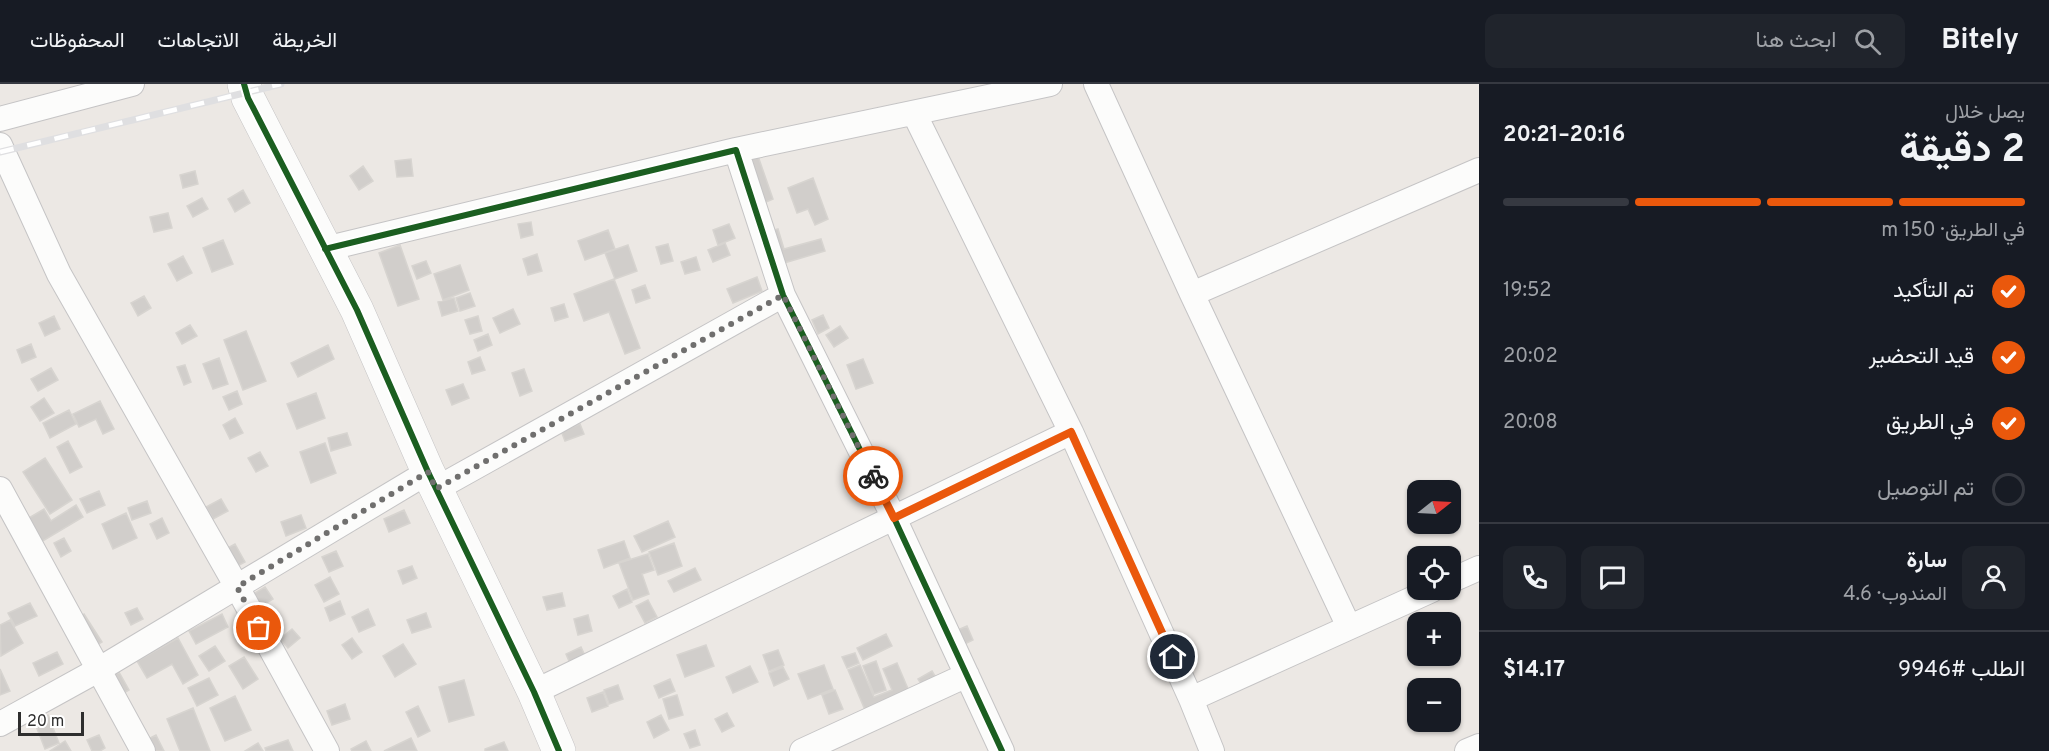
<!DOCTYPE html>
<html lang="ar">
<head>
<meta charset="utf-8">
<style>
	body { margin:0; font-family:Overpass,Vazirmatn,sans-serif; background:#20242c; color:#f1f3f6; direction:rtl; height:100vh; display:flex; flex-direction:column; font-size:22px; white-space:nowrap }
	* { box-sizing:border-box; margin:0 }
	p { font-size:20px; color:#9ea1a6 }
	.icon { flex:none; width:33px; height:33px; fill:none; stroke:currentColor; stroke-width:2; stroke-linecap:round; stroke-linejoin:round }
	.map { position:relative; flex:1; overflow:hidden; direction:ltr }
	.panel { display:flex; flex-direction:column; background:#171b24; width:570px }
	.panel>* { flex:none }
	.needle { width:39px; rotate:72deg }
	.tools { position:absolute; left:1407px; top:396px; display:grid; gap:12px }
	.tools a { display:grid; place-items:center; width:54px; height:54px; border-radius:12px; background:#171b24; box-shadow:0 2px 4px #0004; font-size:30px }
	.scale { position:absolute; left:18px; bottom:15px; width:66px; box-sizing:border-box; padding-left:6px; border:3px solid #2e2e2e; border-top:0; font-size:16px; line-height:21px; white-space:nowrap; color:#2e2e2e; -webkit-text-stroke:4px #fff; paint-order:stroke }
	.pin { position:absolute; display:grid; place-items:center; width:51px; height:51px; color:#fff; margin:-26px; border:3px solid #fff; border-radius:50%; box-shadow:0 2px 6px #0007 }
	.courier { position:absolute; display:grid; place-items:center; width:60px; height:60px; margin:-30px; border:4px solid #ea580c; border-radius:50%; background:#fff; color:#222; box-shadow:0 2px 8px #0007 }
	.summary em { font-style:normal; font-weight:700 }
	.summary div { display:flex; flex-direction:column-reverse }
	.summary { display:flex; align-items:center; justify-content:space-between; height:102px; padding:0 24px }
	h1 { font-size:39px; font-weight:700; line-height:45px }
	.bar { display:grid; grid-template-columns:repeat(4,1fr); gap:9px 6px; align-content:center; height:72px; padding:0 24px }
	.bar i { height:8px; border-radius:4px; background:#363941 }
	.bar .active { background:#ea580c }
	.bar p { grid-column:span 4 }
	.line { display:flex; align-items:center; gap:15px; padding:0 24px; border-top:2px solid #363941 }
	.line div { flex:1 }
	.round { display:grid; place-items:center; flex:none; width:63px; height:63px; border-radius:12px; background:#20242c }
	ol { padding:0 24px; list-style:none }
	li { display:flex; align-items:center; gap:18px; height:66px }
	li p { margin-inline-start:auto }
	li .icon { padding:6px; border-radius:50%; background:#ea580c; color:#fff; stroke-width:4 }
	li:last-child { color:#9ea1a6 }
	li i { width:33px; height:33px; border:3px solid #363941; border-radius:50% }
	header { display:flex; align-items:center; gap:36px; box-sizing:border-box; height:84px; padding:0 30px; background:#171b24; border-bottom:2px solid #363941 }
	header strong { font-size:28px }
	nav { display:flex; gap:33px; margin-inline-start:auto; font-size:21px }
	.search { width:420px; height:54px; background:#20242c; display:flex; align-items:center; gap:15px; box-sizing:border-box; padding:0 21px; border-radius:12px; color:#9ea1a6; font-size:22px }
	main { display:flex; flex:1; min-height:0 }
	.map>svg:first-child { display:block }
	.building { fill:#d1cecb; stroke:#d7d4d0; stroke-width:1.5 }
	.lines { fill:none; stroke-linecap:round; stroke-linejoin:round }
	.street-casing { stroke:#c5c4c5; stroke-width:26 }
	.secondary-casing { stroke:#c5c4c5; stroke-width:34 }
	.street { stroke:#fcfcfb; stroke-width:24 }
	.secondary { stroke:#fcfcfb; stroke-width:33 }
	.rail-casing { stroke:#dfdfe1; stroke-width:7 }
	.rail { stroke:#fff; stroke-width:4.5; stroke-dasharray:14; stroke-linecap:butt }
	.cycleway-casing { stroke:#fff; stroke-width:10 }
	.cycleway { stroke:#1b5e20; stroke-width:6 }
	.done { stroke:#706f6e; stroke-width:6; stroke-dasharray:0 10.8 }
	.route { stroke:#ea580c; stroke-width:8 }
</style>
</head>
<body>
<header>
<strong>Bitely</strong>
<div class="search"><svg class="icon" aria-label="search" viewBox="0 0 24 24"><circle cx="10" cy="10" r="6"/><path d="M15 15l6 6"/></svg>ابحث هنا</div>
<nav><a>الخريطة</a><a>الاتجاهات</a><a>المحفوظات</a></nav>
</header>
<main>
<section class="panel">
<div class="summary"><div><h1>2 دقيقة</h1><p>يصل خلال</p></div><em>20:16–20:21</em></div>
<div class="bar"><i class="active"></i><i class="active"></i><i class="active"></i><i></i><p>في الطريق · 150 m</p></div>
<ol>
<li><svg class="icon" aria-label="check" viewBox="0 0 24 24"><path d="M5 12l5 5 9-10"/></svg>تم التأكيد<p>19:52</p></li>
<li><svg class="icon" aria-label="check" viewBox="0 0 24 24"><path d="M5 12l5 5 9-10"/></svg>قيد التحضير<p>20:02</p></li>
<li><svg class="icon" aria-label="check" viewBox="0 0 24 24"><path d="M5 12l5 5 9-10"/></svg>في الطريق<p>20:08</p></li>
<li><i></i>تم التوصيل</li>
</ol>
<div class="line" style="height:108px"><a class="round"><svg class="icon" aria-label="person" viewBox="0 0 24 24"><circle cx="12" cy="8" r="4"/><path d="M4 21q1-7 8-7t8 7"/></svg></a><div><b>سارة</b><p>المندوب · 4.6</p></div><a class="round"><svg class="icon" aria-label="chat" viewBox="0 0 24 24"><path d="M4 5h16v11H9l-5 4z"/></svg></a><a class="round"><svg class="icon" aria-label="phone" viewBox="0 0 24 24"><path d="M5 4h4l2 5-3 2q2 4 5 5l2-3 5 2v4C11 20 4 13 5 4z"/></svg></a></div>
<div class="line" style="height:78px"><div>الطلب #9946</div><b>$14.17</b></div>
</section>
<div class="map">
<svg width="1479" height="667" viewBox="0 0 1479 667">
	<rect width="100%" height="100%" fill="#ece8e4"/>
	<path class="building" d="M758 72 773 115 759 121 734 81Z
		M411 75 413 92 397 93 395 77Z
		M363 82 373 97 359 106 350 92Z
		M195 87 198 100 183 104 180 91Z
		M813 94 828 135 815 141 808 125 797 129 788 104Z
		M243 106 250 119 235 128 228 115Z
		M202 114 208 125 193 133 187 122Z
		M168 129 172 144 154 148 150 133Z
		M531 138 533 151 521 154 518 140Z
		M729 140 735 154 718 161 713 146Z
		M778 145 784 165 821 155 825 167 784 179 774 146Z
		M608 146 615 165 585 176 578 157Z
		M223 156 233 180 212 188 203 164Z
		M725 159 730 171 713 178 708 166Z
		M668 160 673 177 661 180 656 163Z
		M400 161 419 215 398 222 379 169Z
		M628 161 637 187 615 195 605 169Z
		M537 170 542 187 528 191 523 175Z
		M183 172 192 189 177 197 168 180Z
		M696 173 700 186 685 190 681 178Z
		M426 177 431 189 417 195 412 182Z
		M460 181 469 206 443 216 434 190Z
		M757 193 762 207 733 219 727 205Z
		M614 195 640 264 625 270 609 228 584 237 574 210Z
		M645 201 650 214 636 219 632 206Z
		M470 209 475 222 460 227 456 214Z
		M144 212 151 224 138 232 131 219Z
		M454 214 458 227 442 232 438 218Z
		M564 220 568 233 555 237 551 224Z
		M513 225 520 240 500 249 493 234Z
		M823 231 829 244 818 250 812 236Z
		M54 232 60 245 45 252 39 239Z
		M478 232 482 247 470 250 465 236Z
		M190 241 197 252 182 260 176 249Z
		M840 242 848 254 834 263 826 251Z
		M246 247 266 297 243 306 224 256Z
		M488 250 492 261 478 267 474 256Z
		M31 260 36 273 22 279 17 266Z
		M328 261 334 275 298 293 291 279Z
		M480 273 485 286 472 290 468 278Z
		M219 274 228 300 213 305 203 280Z
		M863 275 873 299 856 305 847 281Z
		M185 281 191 298 184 301 177 283Z
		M51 284 58 296 38 307 31 295Z
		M524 285 532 307 520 312 512 289Z
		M463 300 469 314 452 321 446 306Z
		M237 307 242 320 229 326 223 313Z
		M316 309 325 334 297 345 287 320Z
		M44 314 54 329 40 337 31 323Z
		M100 317 114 345 103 350 96 335 79 343 73 330Z
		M69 326 76 340 50 354 43 339Z
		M235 334 243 349 230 355 223 341Z
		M580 340 584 350 565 357 561 347Z
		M347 349 351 361 331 367 328 354Z
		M68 357 82 383 70 389 57 363Z
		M325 359 336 389 311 399 300 368Z
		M260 368 268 382 256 388 248 374Z
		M45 374 72 416 50 430 23 388Z
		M99 407 105 421 87 429 80 415Z
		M221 415 228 427 213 435 206 423Z
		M147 417 151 429 132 436 128 424Z
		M76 421 83 433 36 461 22 438 44 425 51 437Z
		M404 426 410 439 389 448 384 435Z
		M126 429 137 454 113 465 102 440Z
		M301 431 306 444 286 452 281 438Z
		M162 434 169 449 157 455 150 440Z
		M668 437 675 453 642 468 634 452Z
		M64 454 71 467 61 473 54 459Z
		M624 457 630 474 604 484 598 466Z
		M674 459 682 482 658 491 649 468Z
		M235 460 245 478 232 485 222 467Z
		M336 467 343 482 329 488 322 473Z
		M648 470 654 486 642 490 649 510 633 516 619 479Z
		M412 482 417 494 403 500 398 487Z
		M695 484 701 496 674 508 668 497Z
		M330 493 339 510 324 518 315 501Z
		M265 503 273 515 258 524 250 512Z
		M627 505 632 518 619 524 613 512Z
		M562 509 565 522 547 526 543 513Z
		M648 516 657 533 645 539 636 522Z
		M340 517 345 530 330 537 325 524Z
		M30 519 37 532 15 542 8 529Z
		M137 524 143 535 131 541 125 529Z
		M368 525 375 541 359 548 352 533Z
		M426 529 431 543 412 549 407 536Z
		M84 530 102 558 88 566 71 539Z
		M222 530 228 543 196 560 189 547Z
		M588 531 592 547 578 551 574 535Z
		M10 536 23 559 1 572 0 541Z
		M967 542 973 556 959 563 953 548Z
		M292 545 300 554 288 564 280 555Z
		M886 550 892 562 863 576 857 564Z
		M178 554 198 591 183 600 172 580 147 594 137 577Z
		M352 554 362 568 352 575 342 561Z
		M403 560 416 580 395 593 383 572Z
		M706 561 714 582 685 593 677 571Z
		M215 562 225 577 209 587 199 572Z
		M581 563 587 576 572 584 566 570Z
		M778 566 784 581 769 587 763 571Z
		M57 568 63 580 39 592 33 579Z
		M855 569 859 579 847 584 842 573Z
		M244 573 258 595 243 605 229 582Z
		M876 577 886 606 874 610 863 582Z
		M897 579 912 614 868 633 848 586 860 581 874 613 892 606 883 585Z
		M824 581 833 605 808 615 798 590Z
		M750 582 758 598 733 609 726 593Z
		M783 583 789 595 774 602 769 589Z
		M0 585 10 607 0 611Z
		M932 587 938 597 925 606 918 595Z
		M119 588 129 606 114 615 104 596Z
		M209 594 218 611 197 622 188 604Z
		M670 595 675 607 659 614 654 602Z
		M464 596 474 631 449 638 439 603Z
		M618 601 623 615 609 620 604 606Z
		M835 606 843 625 829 630 822 611Z
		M603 608 608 622 592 628 587 614Z
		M677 611 683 631 669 635 663 615Z
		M235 612 251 646 225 657 210 624Z
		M345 620 350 635 332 641 327 627Z
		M418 622 430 647 418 653 406 628Z
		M193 624 210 667H180L167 635Z
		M727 629 734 642 722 648 715 635Z
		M48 631 59 659 45 665 34 637Z
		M661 631 669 646 654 654 647 638Z
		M695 646 700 661 690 664 684 650Z
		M99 651 105 664 100 667H92L87 656Z
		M156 651 164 667H147L142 658Z
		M411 654 417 667H384Z
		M288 656 293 667H266L265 664Z
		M65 657 71 667H50Z
		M366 657 371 667H352L351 665Z
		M504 658 508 667H485V665Z
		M258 659 263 667H245Z"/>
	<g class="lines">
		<g class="street-casing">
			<path id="street" d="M1096 0 1192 210 1349 543
				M914 29 1071 348 1191 615 1212 667
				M0 35 132 0
				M0 61 59 190 237 503 327 667
				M736 66 1050 0
				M325 165 736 66 783 211 894 434 1002 667
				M1192 210 1479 86
				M0 405 143 667
				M436 405 783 211
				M1450 497 1479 484
				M534 608 1071 348
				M1191 615 1432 506
				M0 640 98 586 428 388
				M802 667 967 591
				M1467 667 1479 662"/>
		</g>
		<g class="secondary-casing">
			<path id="secondary" d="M244 0 248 14 357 226 428 388 534 608 559 667"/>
		</g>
		<use href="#street" class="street"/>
		<use href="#secondary" class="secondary"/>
		<g class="rail-casing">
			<path id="rail" d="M0 68 281 0"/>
		</g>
		<use href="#rail" class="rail"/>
		<g class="cycleway-casing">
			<path id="cycleway" d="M244 0 248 14 357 226 428 388 534 608 559 667
				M325 165 736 66 783 211 894 434 1002 667"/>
		</g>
		<use href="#cycleway" class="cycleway"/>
	</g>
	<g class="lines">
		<path class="done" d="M259 544 237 503 428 388 436 405 783 211 873 392"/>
		<path class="route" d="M873 392 894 434 1071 348 1173 573"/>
	</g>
</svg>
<div class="tools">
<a><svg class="needle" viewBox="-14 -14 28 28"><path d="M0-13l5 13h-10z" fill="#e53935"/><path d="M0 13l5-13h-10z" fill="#9ea1a6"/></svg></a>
<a><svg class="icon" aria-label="locate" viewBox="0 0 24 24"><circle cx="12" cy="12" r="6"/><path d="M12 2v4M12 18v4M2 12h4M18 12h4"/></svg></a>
<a>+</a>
<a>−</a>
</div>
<div class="scale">20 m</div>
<div class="pin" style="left:259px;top:544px;background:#ea580c"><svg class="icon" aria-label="bag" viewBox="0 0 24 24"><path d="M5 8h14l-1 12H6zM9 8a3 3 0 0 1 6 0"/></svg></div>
<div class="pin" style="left:1173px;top:573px;background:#1f2937"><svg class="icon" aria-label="home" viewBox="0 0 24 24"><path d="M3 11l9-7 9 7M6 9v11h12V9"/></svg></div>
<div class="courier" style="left:873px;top:392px"><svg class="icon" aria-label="bike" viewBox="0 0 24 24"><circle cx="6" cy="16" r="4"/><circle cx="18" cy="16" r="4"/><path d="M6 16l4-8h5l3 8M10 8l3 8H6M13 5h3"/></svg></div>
</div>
</main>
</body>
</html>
